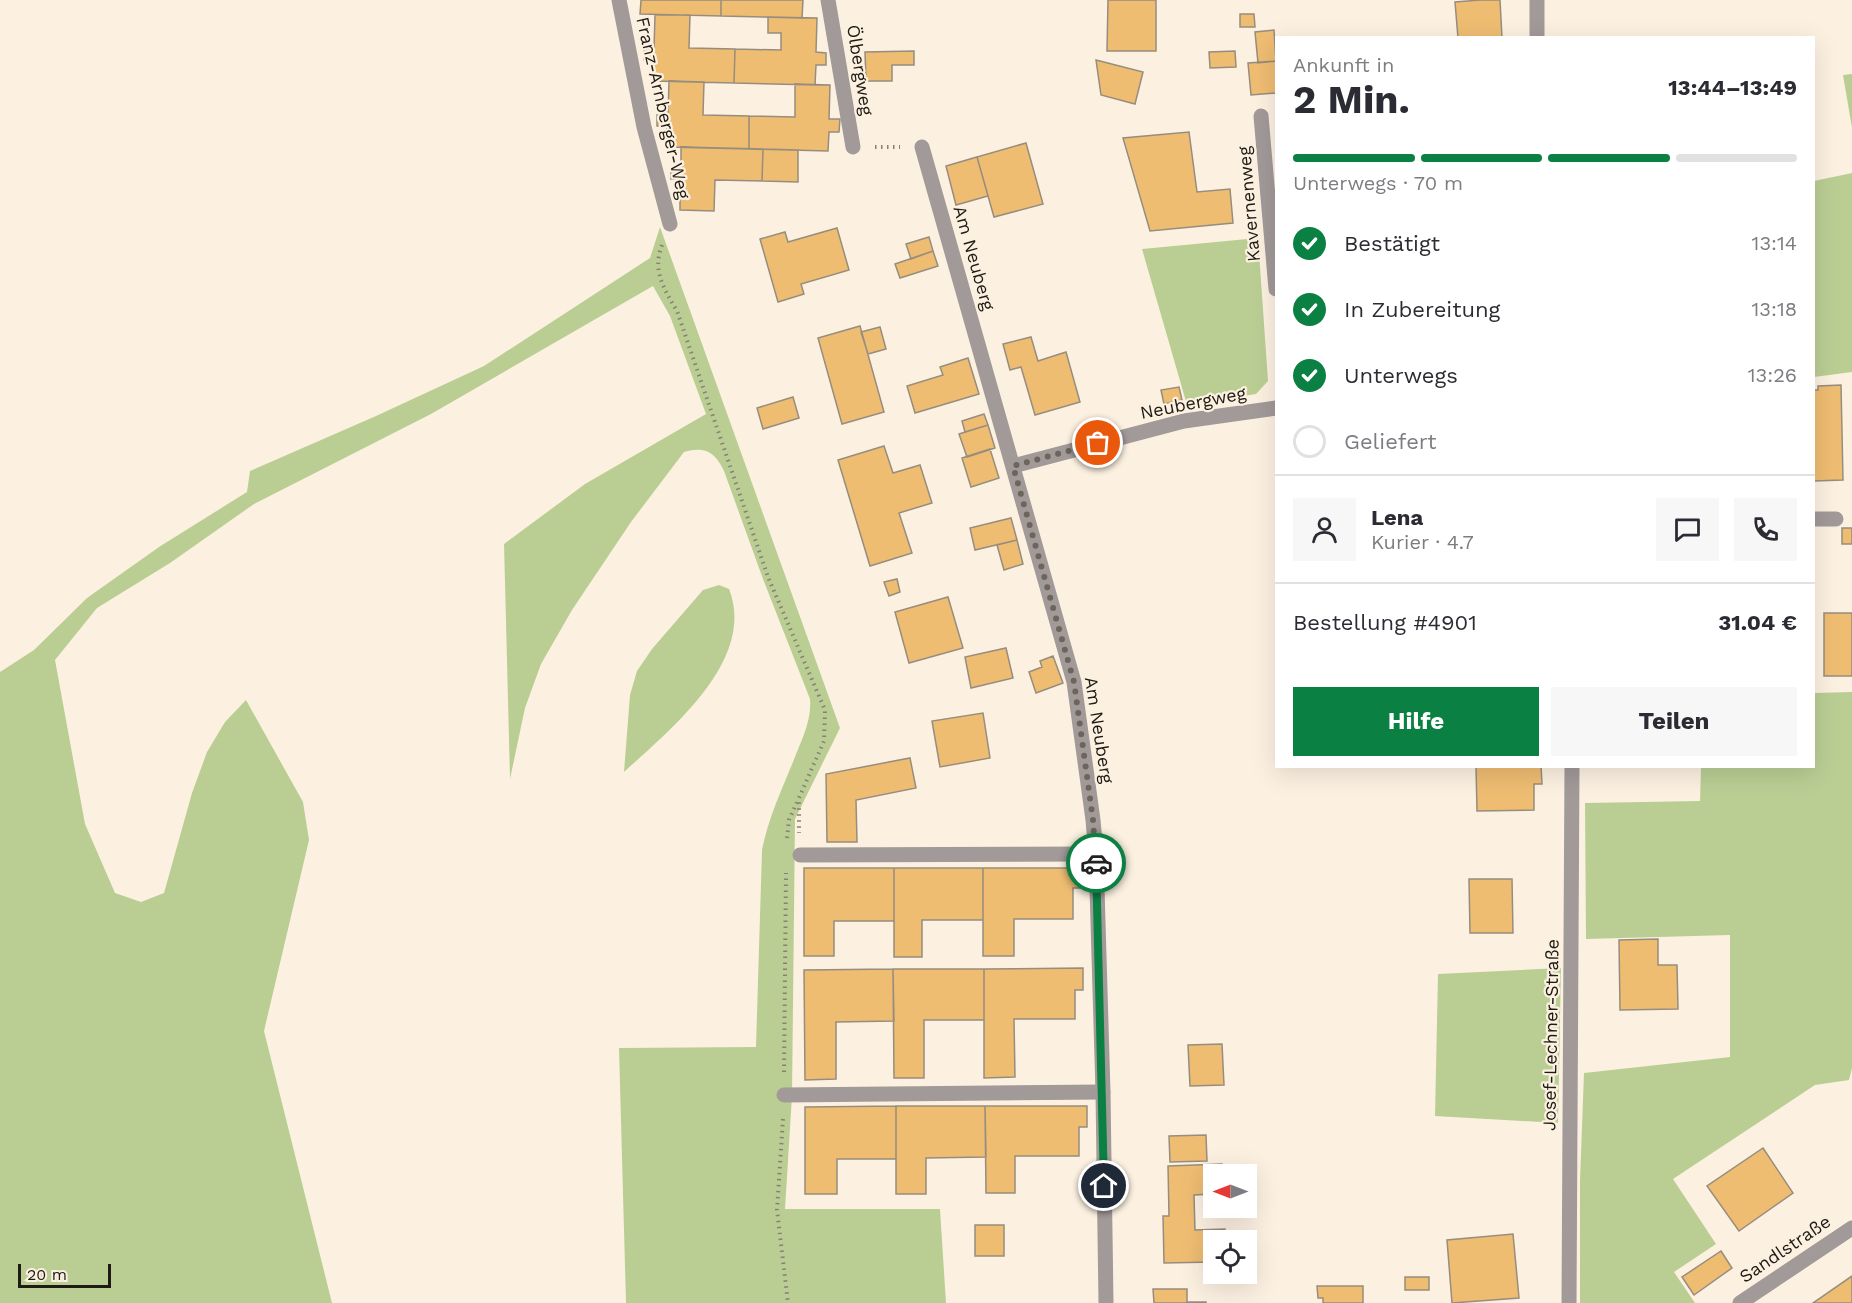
<!DOCTYPE html>
<html lang="de">
<head>
<meta charset="utf-8">
<style>
	body { margin:0; font-family:"Work Sans",sans-serif; background:#f7f7f7; color:#2b2b33; height:100vh; display:flex; flex-direction:column; font-size:22px; white-space:nowrap }
	* { box-sizing:border-box; margin:0 }
	p { font-size:20px; color:#7c7c81 }
	.icon { flex:none; width:33px; height:33px; fill:none; stroke:currentColor; stroke-width:2; stroke-linecap:round; stroke-linejoin:round }
	.map { position:relative; flex:1; overflow:hidden }
	.sheet { position:absolute; left:1275px; top:36px; width:540px; height:732px; display:flex; flex-direction:column; background:#fff; border-radius:0px; box-shadow:0 6px 24px #0002 }
	.sheet>* { flex:none }
	.needle { width:39px; rotate:270deg }
	.fabs { position:absolute; left:1203px; top:1164px; display:grid; gap:12px }
	.fabs a { display:grid; place-items:center; width:54px; height:54px; border-radius:0px; background:#fff; box-shadow:0 6px 24px #0002; font-size:30px }
	.scale { position:absolute; left:18px; bottom:15px; width:93px; box-sizing:border-box; padding-left:6px; border:3px solid #1e1a14; border-top:0; font-size:16px; line-height:21px; white-space:nowrap; color:#1e1a14; -webkit-text-stroke:4px #fcf1e1; paint-order:stroke }
	.pin { position:absolute; display:grid; place-items:center; width:51px; height:51px; color:#fff; margin:-26px; border:3px solid #fff; border-radius:50%; box-shadow:0 2px 6px #0007 }
	.courier { position:absolute; display:grid; place-items:center; width:60px; height:60px; margin:-30px; border:4px solid #0b8043; border-radius:50%; background:#fff; color:#222; box-shadow:0 2px 8px #0007 }
	.overview em { font-style:normal; font-weight:700 }
	.overview div { display:flex; flex-direction:column-reverse }
	.overview { display:flex; align-items:center; justify-content:space-between; height:102px; padding:0 18px }
	h1 { font-size:39px; font-weight:700; line-height:45px }
	.bar { display:grid; grid-template-columns:repeat(4,1fr); gap:9px 6px; align-content:center; height:72px; padding:0 18px }
	.bar i { height:8px; border-radius:4px; background:#e1e1e2 }
	.bar .on { background:#0b8043 }
	.bar p { grid-column:span 4 }
	.line { display:flex; align-items:center; gap:15px; padding:0 18px; border-top:2px solid #e1e1e2 }
	.line div { flex:1 }
	.round { display:grid; place-items:center; flex:none; width:63px; height:63px; border-radius:0px; background:#f7f7f7 }
	ol { padding:0 18px; list-style:none }
	li { display:flex; align-items:center; gap:18px; height:66px }
	li p { margin-inline-start:auto }
	li .icon { padding:6px; border-radius:50%; background:#0b8043; color:#fff; stroke-width:4 }
	li:last-child { color:#7c7c81 }
	li i { width:33px; height:33px; border:3px solid #e1e1e2; border-radius:50% }
	.cta { display:flex; gap:12px; margin-top:auto; padding:12px 18px }
	.cta a { flex:1; height:69px; border-radius:0px; background:#0b8043; color:#fff; font-size:24px; font-weight:700; line-height:69px; text-align:center }
	.cta a+a { background:#f7f7f7; color:#2b2b33 }
	.map>svg:first-child { display:block }
	.green { fill:#bace94 }
	.building { fill:#efbd72; stroke:#978d7e; stroke-width:1.5 }
	.lines { fill:none; stroke-linecap:round; stroke-linejoin:round }
	.path { stroke:#878075; stroke-width:4; stroke-dasharray:1.5 4.5; stroke-linecap:butt }
	.service { stroke:#a29999; stroke-width:15 }
	.minor { stroke:#a29999; stroke-width:15 }
	.tertiary { stroke:#a29999; stroke-width:15 }
	.done { stroke:#6c655c; stroke-width:6; stroke-dasharray:0 10.8 }
	.route { stroke:#0b8043; stroke-width:8 }
	.labels { text-anchor:middle; stroke-width:4.5; stroke-linejoin:round; paint-order:stroke }
	.street-label { font-size:18px; fill:#1e1a14; stroke:#fcf1e1 }
</style>
</head>
<body>
<div class="map">
<svg width="1852" height="1303" viewBox="0 0 1852 1303">
	<rect width="100%" height="100%" fill="#fcf1e1"/>
	<path class="green" d="M1852 74V128L1843 75Z
		M1852 173V372L1814 377V181Z
		M660 227 840 728 795 819 792 1096 785 1209H940L946 1303H626L619 1048 756 1047 762 850C768 819 781 791 793 762 801 741 812 721 810 699L763 579 724 471C715 452 705 446 684 452L631 522 572 610 541 664 525 708 510 779 504 544 585 484 706 414 670 316 653 286 431 414 254 504 170 563 97 608 55 660 85 824 115 893 141 902 164 893 192 793 207 752 225 722 246 700 303 802 309 840 264 1031 332 1303H0V672L34 650 87 598 159 547 247 492 250 471 376 416 484 366 650 258Z
		M1258 238 1268 381 1256 394 1187 405 1142 249Z
		M719 585 729 589C757 660 670 730 624 772L630 695 637 671 652 649 703 590Z
		M1852 692V1068L1849 1080 1815 1085 1673 1179 1716 1244 1674 1272 1695 1303H1580V1180L1584 1073 1730 1057V935L1586 939 1585 803 1700 801 1701 767 1814 766V693Z
		M1561 968 1558 1123 1435 1116 1438 974Z"/>
	<path class="building" d="M641 0H721V16L640 14Z
		M721 0H803L802 18 721 16Z
		M1108 0H1156V51H1107Z
		M1480 0H1500L1502 38H1458L1455 2Z
		M1240 14H1254L1255 27H1240Z
		M655 15H690L689 48 735 49 734 83 653 81 654 60H644V48L654 49Z
		M768 17 817 18 816 52 826 53V65H816L815 85 734 83 735 49 781 50V33H768Z
		M1274 30 1276 61 1258 63 1255 32Z
		M914 51V65H892V81H866L865 52Z
		M1235 51 1236 67 1210 68 1209 52Z
		M1096 60 1143 72 1135 104 1101 95Z
		M1276 61V93L1251 95 1248 63Z
		M669 81 704 82 703 115 749 116V149L667 147V126H657V115H668Z
		M795 84 830 85 829 119H840L839 132H829L828 151 749 149V116L795 117Z
		M1189 132 1197 192 1230 189 1233 223 1150 231 1123 138Z
		M1026 143 1043 204 994 217 977 157Z
		M681 147 763 149 762 181 715 180 714 211 680 210V179H671V167H681Z
		M763 149 798 150V182L762 181Z
		M977 157 988 196 956 205 946 166Z
		M837 228 849 270 801 284 804 294 778 302 760 239 785 232 788 242Z
		M929 237 933 251 911 259 906 244Z
		M933 251 938 266 900 278 895 264Z
		M860 326 884 412 842 424 818 338Z
		M880 327 886 349 868 354 861 332Z
		M1031 337 1038 361 1066 352 1080 402 1035 415 1021 367 1010 370 1003 344Z
		M968 358 979 394 915 413 907 386 943 375 940 367Z
		M1841 385 1843 480 1814 481V390H1818V386Z
		M1179 387 1182 400 1164 404 1161 390Z
		M793 397 799 418 763 429 757 408Z
		M984 414 988 425 965 432 962 421Z
		M988 425 995 448 967 457 959 434Z
		M884 446 893 473 920 465 932 503 899 513 912 553 870 566 838 460Z
		M990 449 999 478 971 487 962 458Z
		M1011 518 1017 540 975 550 970 528Z
		M1842 528H1852V544H1842Z
		M1017 540 1023 564 1004 570 997 545Z
		M897 579 900 592 889 596 884 582Z
		M948 597 963 648 909 663 895 612Z
		M1824 613H1852V676H1824Z
		M1006 648 1013 678 971 688 965 657Z
		M1053 656 1063 683 1036 693 1029 672 1042 667 1040 661Z
		M983 713 990 758 940 767 932 721Z
		M910 758 916 788 856 800 857 842H827L826 774Z
		M1476 766H1541L1542 784H1534V810L1477 811Z
		M804 868H894V921H834V956H804Z
		M894 868H983V920H922V957H894Z
		M983 868H1081V888H1073V919H1014V956H983Z
		M1469 879H1512L1513 933H1470Z
		M1658 939V965H1677L1678 1009 1620 1010 1619 940Z
		M1083 968V990H1075V1019H1014L1015 1077 984 1078V969Z
		M893 969 894 1021 836 1022V1079L805 1080 804 970Z
		M893 969H984V1020H924V1078H894Z
		M1222 1044 1224 1085 1190 1086 1188 1045Z
		M896 1106H985L986 1157 926 1158V1194H896Z
		M896 1106V1159H837V1194H805V1107Z
		M985 1106H1087V1127H1079V1156H1015V1193H986Z
		M1206 1135 1207 1161 1170 1162 1169 1136Z
		M1763 1148 1793 1193 1739 1231 1707 1186Z
		M1222 1164V1174H1214V1194L1194 1195 1195 1230 1225 1229V1240H1214V1262L1164 1263 1163 1216H1169L1168 1166Z
		M975 1225H1004V1256H975Z
		M1513 1234 1519 1298 1452 1303 1447 1240Z
		M1721 1251 1732 1268 1694 1295 1682 1277Z
		M1852 1276V1303H1813Z
		M1405 1277H1429V1290H1405Z
		M1317 1286H1363V1303H1323V1298H1318Z
		M1153 1289H1187V1302H1206V1303H1154Z"/>
	<g class="lines">
		<path class="path" d="M875 147H900
			M662 245C652 271 664 289 677 311L768 577 825 710 824 741 799 798V833
			M787 838 789 820 798 800
			M784 1072 786 873
			M783 1119 777 1210 788 1303"/>
		<path class="service" d="M1537 0V38
			M1814 519H1836
			M800 855 1096 854
			M784 1095 1103 1092"/>
		<path class="minor" d="M619 0 644 127 670 224
			M828 0 853 147
			M1261 116 1276 289
			M922 147 1074 682 1093 820 1096 854 1103 1092 1106 1303
			M1013 466 1184 421 1276 408
			M1569 1303 1572 766"/>
		<path class="tertiary" d="M1740 1303 1852 1228"/>
	</g>
	<g class="lines">
		<path class="done" d="M1096 863 1093 820 1074 682 1013 466 1098 443"/>
		<path class="route" d="M1096 863 1104 1186"/>
	</g>
	<g class="labels">
		<g class="street-label">
			<text transform="translate(860 70) rotate(81)" y="6">Ölbergweg</text>
			<text transform="translate(663 108) rotate(77)" y="6">Franz-Arnberger-Weg</text>
			<text transform="translate(1249 204) rotate(-95)" y="6">Kavernenweg</text>
			<text transform="translate(974 258) rotate(74)" y="6">Am Neuberg</text>
			<text transform="translate(1193 403) rotate(-11)" y="6">Neubergweg</text>
			<text transform="translate(1099 730) rotate(81)" y="6">Am Neuberg</text>
			<text transform="translate(1551 1035) rotate(-89)" y="6">Josef-Lechner-Straße</text>
			<text transform="translate(1785 1249) rotate(-34)" y="6">Sandlstraße</text>
		</g>
	</g>
</svg>
<div class="fabs">
<a><svg class="needle" viewBox="-14 -14 28 28"><path d="M0-13l5 13h-10z" fill="#e53935"/><path d="M0 13l5-13h-10z" fill="#7c7c81"/></svg></a>
<a><svg class="icon" aria-label="locate" viewBox="0 0 24 24"><circle cx="12" cy="12" r="6"/><path d="M12 2v4M12 18v4M2 12h4M18 12h4"/></svg></a>
</div>
<div class="scale">20 m</div>
<div class="pin" style="left:1098px;top:443px;background:#ea580c"><svg class="icon" aria-label="bag" viewBox="0 0 24 24"><path d="M5 8h14l-1 12H6zM9 8a3 3 0 0 1 6 0"/></svg></div>
<div class="pin" style="left:1104px;top:1186px;background:#1f2937"><svg class="icon" aria-label="home" viewBox="0 0 24 24"><path d="M3 11l9-7 9 7M6 9v11h12V9"/></svg></div>
<div class="courier" style="left:1096px;top:863px"><svg class="icon" aria-label="car" viewBox="0 0 24 24"><path d="M5 17H2v-5l4-1 3-4h7l3 4 3 1v5h-3M9 17h6M6 11h13"/><circle cx="7" cy="17" r="2"/><circle cx="17" cy="17" r="2"/></svg></div>
<section class="sheet">
<div class="overview"><div><h1>2 Min.</h1><p>Ankunft in</p></div><em>13:44–13:49</em></div>
<div class="bar"><i class="on"></i><i class="on"></i><i class="on"></i><i></i><p>Unterwegs · 70 m</p></div>
<ol>
<li><svg class="icon" aria-label="check" viewBox="0 0 24 24"><path d="M5 12l5 5 9-10"/></svg>Bestätigt<p>13:14</p></li>
<li><svg class="icon" aria-label="check" viewBox="0 0 24 24"><path d="M5 12l5 5 9-10"/></svg>In Zubereitung<p>13:18</p></li>
<li><svg class="icon" aria-label="check" viewBox="0 0 24 24"><path d="M5 12l5 5 9-10"/></svg>Unterwegs<p>13:26</p></li>
<li><i></i>Geliefert</li>
</ol>
<div class="line" style="height:108px"><a class="round"><svg class="icon" aria-label="person" viewBox="0 0 24 24"><circle cx="12" cy="8" r="4"/><path d="M4 21q1-7 8-7t8 7"/></svg></a><div><b>Lena</b><p>Kurier · 4.7</p></div><a class="round"><svg class="icon" aria-label="chat" viewBox="0 0 24 24"><path d="M4 5h16v11H9l-5 4z"/></svg></a><a class="round"><svg class="icon" aria-label="phone" viewBox="0 0 24 24"><path d="M5 4h4l2 5-3 2q2 4 5 5l2-3 5 2v4C11 20 4 13 5 4z"/></svg></a></div>
<div class="line" style="height:78px"><div>Bestellung #4901</div><b>31.04 €</b></div>
<div class="cta"><a>Hilfe</a><a>Teilen</a></div>
</section>
</div>
</body>
</html>
